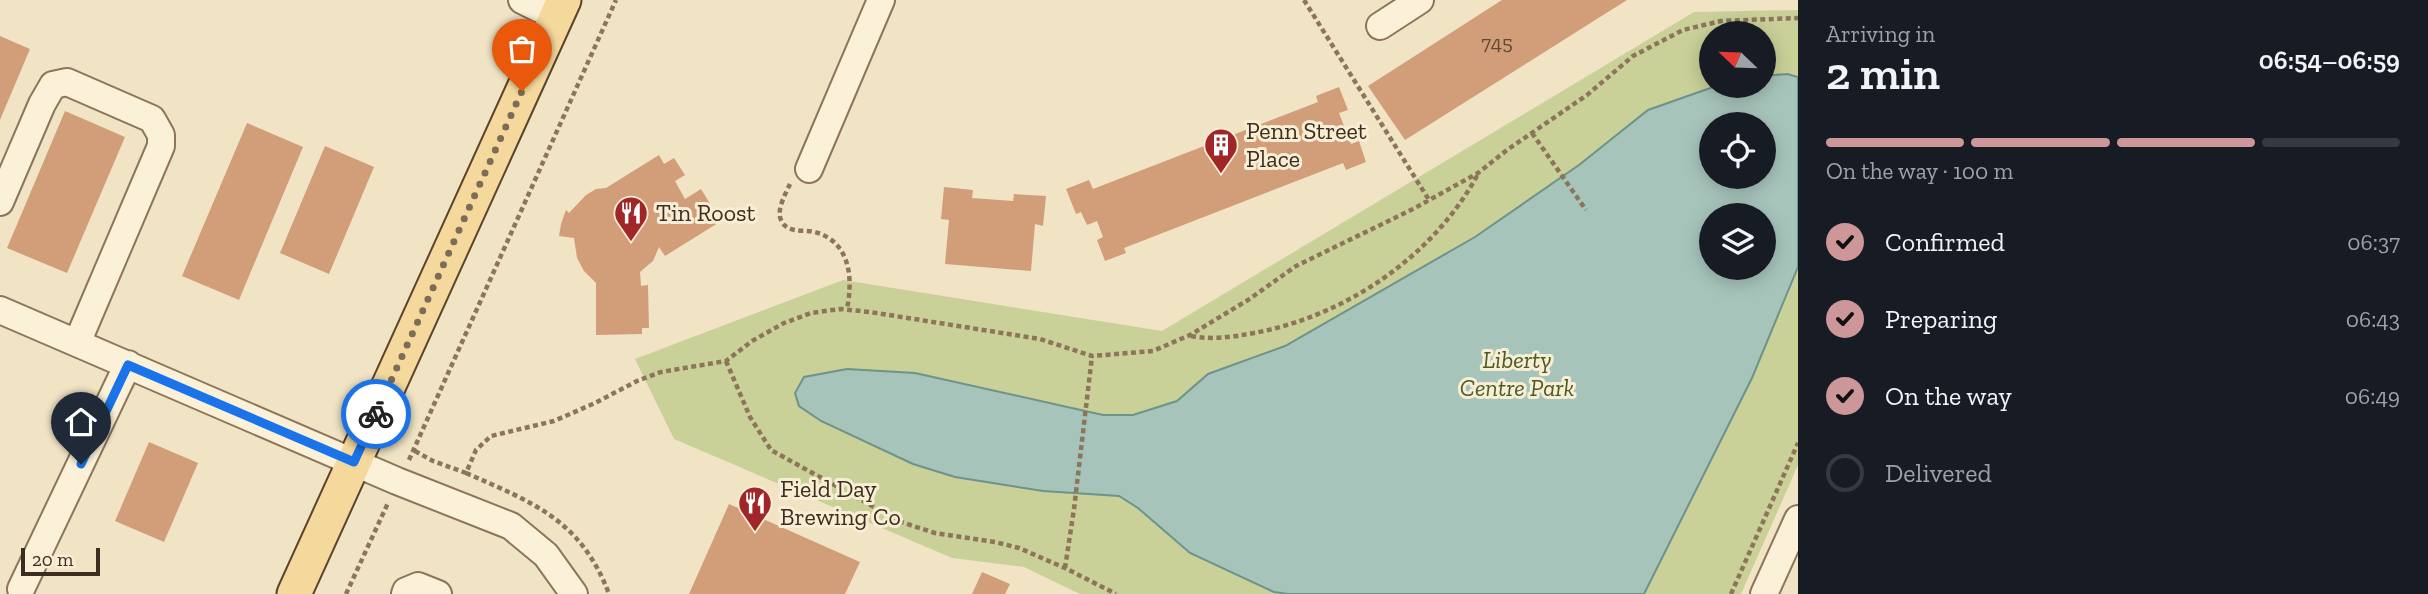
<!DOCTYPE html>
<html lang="en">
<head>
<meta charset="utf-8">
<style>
	body { margin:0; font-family:"Zilla Slab",serif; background:#20242c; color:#f1f3f6; height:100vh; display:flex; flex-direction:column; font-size:26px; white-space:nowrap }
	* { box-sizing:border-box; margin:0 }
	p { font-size:23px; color:#9ea1a6 }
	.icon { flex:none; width:38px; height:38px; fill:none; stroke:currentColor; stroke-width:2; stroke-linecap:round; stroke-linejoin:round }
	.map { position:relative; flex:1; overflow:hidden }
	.drawer { display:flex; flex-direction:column; background:#171b24; width:630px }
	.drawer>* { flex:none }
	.needle { width:46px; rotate:293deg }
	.tools { position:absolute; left:1699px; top:21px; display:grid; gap:14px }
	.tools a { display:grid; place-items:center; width:77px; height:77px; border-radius:50%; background:#171b24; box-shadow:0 4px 18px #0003; font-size:35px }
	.scale { position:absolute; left:21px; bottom:18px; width:79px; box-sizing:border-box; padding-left:7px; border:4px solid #3c2d1e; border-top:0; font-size:19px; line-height:24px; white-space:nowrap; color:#3c2d1e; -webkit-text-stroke:5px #f8eed5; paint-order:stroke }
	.pin { position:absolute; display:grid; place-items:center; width:60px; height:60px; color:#fff; margin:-72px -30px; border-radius:50% 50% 50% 0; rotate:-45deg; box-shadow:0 0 7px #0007 }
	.pin .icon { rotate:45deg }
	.courier { position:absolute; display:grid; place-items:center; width:70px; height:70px; margin:-35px; border:5px solid #1a73e8; border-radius:50%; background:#fff; color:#222; box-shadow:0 2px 9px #0007 }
	.head em { font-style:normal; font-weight:600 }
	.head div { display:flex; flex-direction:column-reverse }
	.head { display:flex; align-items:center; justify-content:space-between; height:119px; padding:0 28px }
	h1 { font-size:46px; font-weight:600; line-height:52px }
	.bar { display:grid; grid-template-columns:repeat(4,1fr); gap:10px 7px; align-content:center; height:84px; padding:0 28px }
	.bar i { height:9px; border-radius:5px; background:#363941 }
	.bar .current { background:#cd9799 }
	.bar p { grid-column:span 4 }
	ol { padding:0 28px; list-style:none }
	li { display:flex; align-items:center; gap:21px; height:77px }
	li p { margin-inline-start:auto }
	li .icon { padding:7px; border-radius:50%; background:#cd9799; color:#111; stroke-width:4 }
	li:last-child { color:#9ea1a6 }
	li i { width:38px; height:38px; border:4px solid #363941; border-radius:50% }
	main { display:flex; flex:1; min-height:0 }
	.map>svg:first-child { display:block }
	.green { fill:#c9d098; fill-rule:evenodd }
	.water { fill:#a7c4bb; stroke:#6d938a; stroke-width:2; fill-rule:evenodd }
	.building { fill:#d19e79 }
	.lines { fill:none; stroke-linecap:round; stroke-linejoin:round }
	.minor-casing { stroke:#8d755a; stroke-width:30 }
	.major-casing { stroke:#5b432e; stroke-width:37 }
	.path { stroke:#8d755a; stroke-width:4.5; stroke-dasharray:5 3.5; stroke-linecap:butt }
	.minor { stroke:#fbf1d9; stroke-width:26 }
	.major { stroke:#f5d99c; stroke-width:33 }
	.done { stroke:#7b6d58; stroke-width:7; stroke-dasharray:0 12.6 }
	.route { stroke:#1a73e8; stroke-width:9 }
	.labels { text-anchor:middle; stroke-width:6; stroke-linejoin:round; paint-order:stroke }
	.number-label { font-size:21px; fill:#614935 }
	.poi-label { font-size:24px; fill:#3c2d1e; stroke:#f8eed5; text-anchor:start }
	.park-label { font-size:24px; font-style:italic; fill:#4c5a24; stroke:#f8eed5 }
</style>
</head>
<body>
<main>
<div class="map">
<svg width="1798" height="594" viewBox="0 0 1798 594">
	<rect width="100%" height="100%" fill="#f1e4c5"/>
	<path class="green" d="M1798 10V465L1741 594H1080L1024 567 952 558 674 439 635 359 843 280 1162 331 1694 12ZM1712 33H1764V86H1712ZM1712 124H1764V177H1712ZM1712 215H1764V268H1712Z"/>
	<path class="water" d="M1787 74 1798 77V267L1752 378 1644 594H1288L1274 592 1190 553 1138 508 1119 496 1043 491 955 477 913 464 821 421 799 406 795 393 804 377 847 369 915 373 1103 415H1133L1177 401 1208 374 1285 346 1475 237 1579 165 1648 110 1716 86H1764V76ZM1712 124H1764V177H1712ZM1712 215H1764V268H1712Z"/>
	<path class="building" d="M1502 0H1627L1405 140 1368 86Z
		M0 36 30 49 0 120Z
		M1339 87 1348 110 1339 113 1351 144 1359 141 1366 162 1346 170 1343 163 1124 248 1126 253 1105 261 1097 240 1103 237 1097 221 1087 225 1081 212 1076 214 1066 189 1089 180 1093 189 1318 102 1316 96Z
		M65 111 125 137 67 273 7 248Z
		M247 123 303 147 239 300 182 276Z
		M325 146 374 167 329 274 280 253Z
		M659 155 664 164 674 158 685 175 675 181 685 199 701 189 717 215 714 216 718 223 665 256 659 247 653 261 640 272 641 286 648 285 649 328H642V334L596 335V283L584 271 577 258 574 238 559 236 561 224 566 210 569 213 586 195 596 189 606 188Z
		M944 187 973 190 972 198 1013 201 1014 194 1046 196 1043 226 1035 224 1031 271 945 264 949 220 941 219Z
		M149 442 198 463 164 542 115 521Z
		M729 504 860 562 845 594H689Z
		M982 572 1010 584 1005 594H972Z"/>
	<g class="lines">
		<g class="minor-casing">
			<path id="minor" d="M522 0 556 17
				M1380 26 1420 0
				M809 169 881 0
				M0 202 42 104 53 85 67 82 152 119 161 135V146L77 343
				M0 310 397 481 511 526 546 555 574 594
				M21 589 128 364
				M405 594 406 591 418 586 438 594
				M1764 594 1798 519"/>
		</g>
		<g class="major-casing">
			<path id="major" d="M294 594 564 0"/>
		</g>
		<path class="path" d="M1304 0 1429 200
			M1532 133 1586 210
			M790 184C786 193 776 210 781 220 787 234 803 229 815 232 851 242 853 279 847 309
			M1191 336C1213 340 1232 337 1254 333 1346 316 1434 256 1478 174
			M726 361 750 417 771 450 901 522 935 533 995 542 1019 548 1065 568 1116 594
			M415 451 433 461 466 473 476 450 491 436 554 421 595 403 637 381 661 372 726 361 752 341 784 323 811 313 840 309 870 312 1040 339 1092 356 1153 351 1190 335 1248 300 1296 266 1413 209 1478 173 1507 150 1587 95 1633 56 1683 30 1721 21 1798 18
			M409 460 616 0
			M466 473C534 503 581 520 609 594
			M1065 568 1074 509 1092 356
			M346 594 388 503
			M1731 594 1798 443"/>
		<use href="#minor" class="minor"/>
		<use href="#major" class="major"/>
	</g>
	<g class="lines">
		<path class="done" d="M376 414 522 91"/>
		<path class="route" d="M81 464 128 365 354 462 376 414"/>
	</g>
	<defs>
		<g id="building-pin" transform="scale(1.75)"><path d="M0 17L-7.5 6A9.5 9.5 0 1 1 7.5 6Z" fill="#a02627" stroke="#f8eed5"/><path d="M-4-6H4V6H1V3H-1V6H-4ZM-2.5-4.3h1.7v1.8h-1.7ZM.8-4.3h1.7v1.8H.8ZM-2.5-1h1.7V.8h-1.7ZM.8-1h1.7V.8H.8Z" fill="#fff"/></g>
		<g id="restaurant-pin" transform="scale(1.75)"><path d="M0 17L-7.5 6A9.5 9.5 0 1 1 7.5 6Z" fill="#a02627" stroke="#f8eed5"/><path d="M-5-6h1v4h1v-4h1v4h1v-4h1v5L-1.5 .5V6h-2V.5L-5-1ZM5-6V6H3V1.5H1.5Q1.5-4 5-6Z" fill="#fff"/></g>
	</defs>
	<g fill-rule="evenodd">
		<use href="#building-pin" x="1221" y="145"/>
		<use href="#restaurant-pin" x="631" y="213"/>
		<use href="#restaurant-pin" x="755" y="503"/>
	</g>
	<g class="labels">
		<g class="number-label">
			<text x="1497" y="50">745</text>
		</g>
		<g class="poi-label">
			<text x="1246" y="139">Penn Street<tspan x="1246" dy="28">Place</tspan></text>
			<text x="656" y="221">Tin Roost</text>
			<text x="780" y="497">Field Day<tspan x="780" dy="28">Brewing Co</tspan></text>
		</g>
		<g class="park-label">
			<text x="1517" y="368">Liberty<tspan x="1517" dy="28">Centre Park</tspan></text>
		</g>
	</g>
</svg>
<div class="tools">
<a><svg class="needle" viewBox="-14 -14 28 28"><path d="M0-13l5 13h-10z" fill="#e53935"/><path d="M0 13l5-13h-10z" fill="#9ea1a6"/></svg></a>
<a><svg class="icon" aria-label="locate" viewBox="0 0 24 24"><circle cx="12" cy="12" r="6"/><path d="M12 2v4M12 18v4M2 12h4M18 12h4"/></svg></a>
<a><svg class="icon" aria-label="layers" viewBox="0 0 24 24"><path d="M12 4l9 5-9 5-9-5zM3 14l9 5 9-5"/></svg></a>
</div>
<div class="scale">20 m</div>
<div class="pin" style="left:522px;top:91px;background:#ea580c"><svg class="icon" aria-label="bag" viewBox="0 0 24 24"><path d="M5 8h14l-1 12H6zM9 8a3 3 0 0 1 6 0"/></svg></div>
<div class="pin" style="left:81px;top:464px;background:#1f2937"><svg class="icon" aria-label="home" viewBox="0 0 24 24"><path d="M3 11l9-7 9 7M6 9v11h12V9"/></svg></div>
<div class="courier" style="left:376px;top:414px"><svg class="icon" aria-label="bike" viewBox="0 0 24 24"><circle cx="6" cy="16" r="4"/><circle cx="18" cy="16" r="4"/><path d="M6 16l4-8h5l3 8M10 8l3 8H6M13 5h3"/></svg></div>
</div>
<section class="drawer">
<div class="head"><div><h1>2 min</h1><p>Arriving in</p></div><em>06:54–06:59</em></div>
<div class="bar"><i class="current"></i><i class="current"></i><i class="current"></i><i></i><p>On the way · 100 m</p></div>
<ol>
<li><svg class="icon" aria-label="check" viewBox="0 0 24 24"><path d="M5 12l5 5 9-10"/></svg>Confirmed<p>06:37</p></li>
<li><svg class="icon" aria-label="check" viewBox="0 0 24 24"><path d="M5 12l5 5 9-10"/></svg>Preparing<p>06:43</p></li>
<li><svg class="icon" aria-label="check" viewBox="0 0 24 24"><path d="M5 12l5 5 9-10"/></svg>On the way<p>06:49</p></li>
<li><i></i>Delivered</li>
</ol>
</section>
</main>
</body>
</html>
